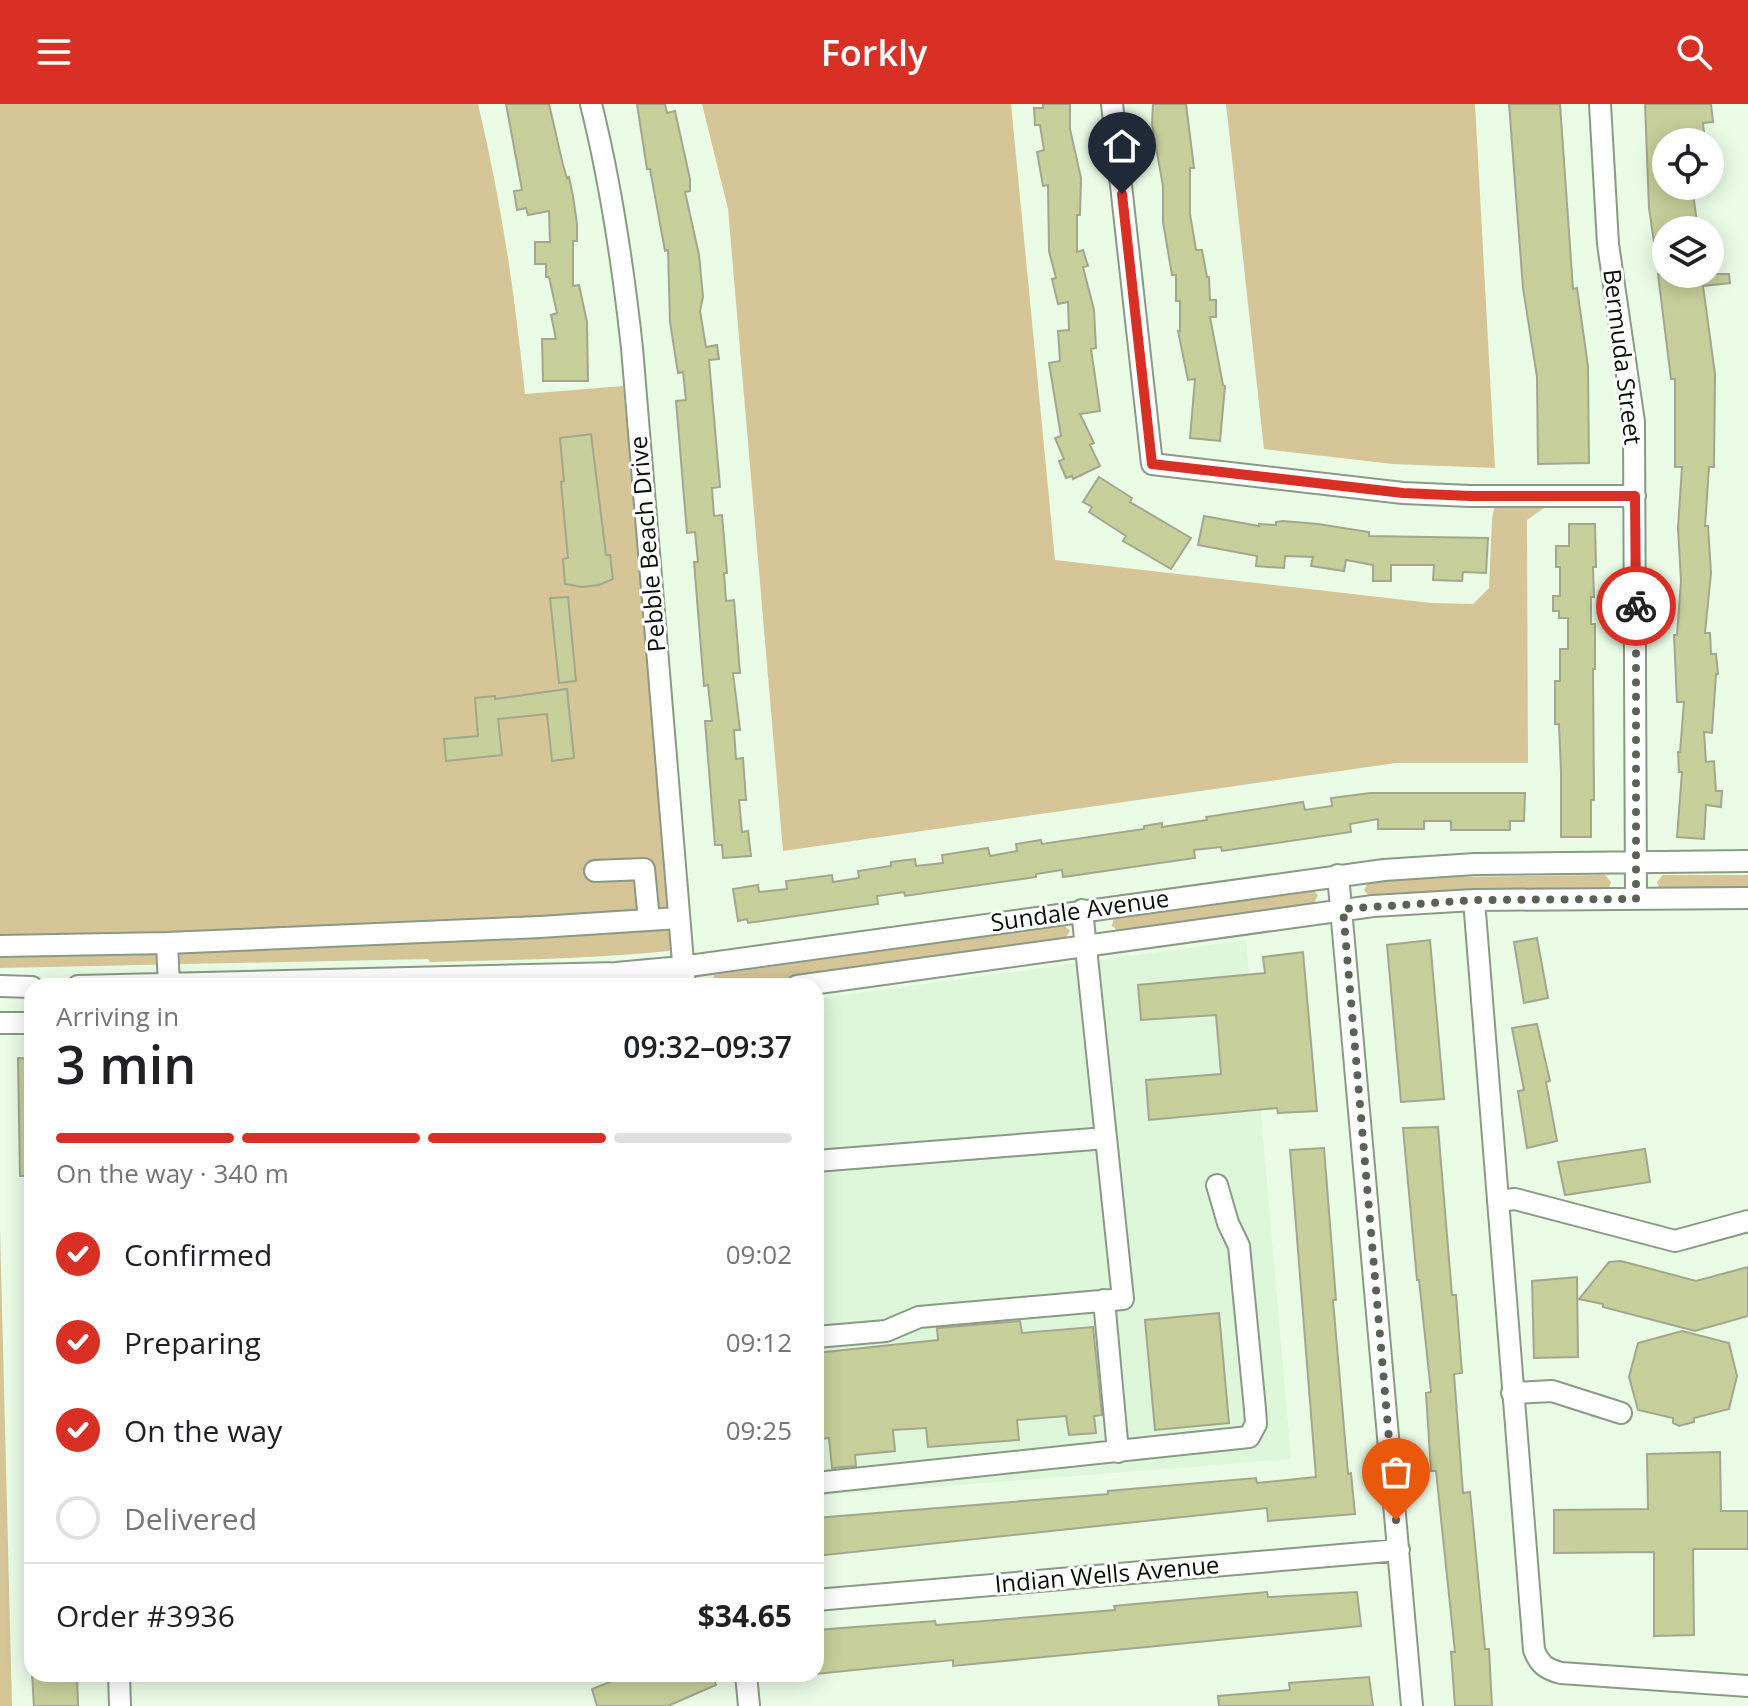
<!DOCTYPE html>
<html lang="en">
<head>
<meta charset="utf-8">
<style>
	body { margin:0; font-family:"Open Sans",sans-serif; background:#f2f2f2; color:#202124; height:100vh; display:flex; flex-direction:column; font-size:30px; white-space:nowrap }
	* { box-sizing:border-box; margin:0 }
	p { font-size:26px; color:#757577 }
	.icon { flex:none; width:44px; height:44px; fill:none; stroke:currentColor; stroke-width:2; stroke-linecap:round; stroke-linejoin:round }
	.map { position:relative; flex:1; overflow:hidden }
	.panel { position:absolute; left:24px; top:874px; width:800px; height:704px; display:flex; flex-direction:column; background:#fff; border-radius:24px; box-shadow:0 4px 20px #0003 }
	.panel>* { flex:none }
	.tools { position:absolute; left:1652px; top:24px; display:grid; gap:16px }
	.tools a { display:grid; place-items:center; width:72px; height:72px; border-radius:50%; background:#fff; box-shadow:0 4px 20px #0003; font-size:40px }
	.pin { position:absolute; display:grid; place-items:center; width:68px; height:68px; color:#fff; margin:-82px -34px; border-radius:50% 50% 50% 0; rotate:-45deg; box-shadow:0 0 8px #0007 }
	.pin .icon { rotate:45deg }
	.courier { position:absolute; display:grid; place-items:center; width:80px; height:80px; margin:-40px; border:6px solid #d93025; border-radius:50%; background:#fff; color:#222; box-shadow:0 2px 10px #0007 }
	.overview em { font-style:normal; font-weight:600 }
	.overview div { display:flex; flex-direction:column-reverse }
	.overview { display:flex; align-items:center; justify-content:space-between; height:136px; padding:0 32px }
	h1 { font-size:52px; font-weight:600; line-height:60px }
	.bar { display:grid; grid-template-columns:repeat(4,1fr); gap:12px 8px; align-content:center; height:96px; padding:0 32px }
	.bar i { height:10px; border-radius:6px; background:#e0e0e0 }
	.bar .selected { background:#d93025 }
	.bar p { grid-column:span 4 }
	.line { display:flex; align-items:center; gap:20px; padding:0 32px; border-top:2px solid #e0e0e0 }
	.line div { flex:1 }
	ol { padding:0 32px; list-style:none }
	li { display:flex; align-items:center; gap:24px; height:88px }
	li p { margin-inline-start:auto }
	li .icon { padding:8px; border-radius:50%; background:#d93025; color:#fff; stroke-width:4 }
	li:last-child { color:#757577 }
	li i { width:44px; height:44px; border:4px solid #e0e0e0; border-radius:50% }
	header { display:flex; justify-content:space-between; align-items:center; height:104px; padding:0 32px; background:#d93025; color:#fff; font-size:36px; font-weight:600 }
	.map>svg:first-child { display:block }
	.built { fill:#def6d9 }
	.green { fill:#d5c597 }
	.building { fill:#c7d09a; stroke:#a3a78e; stroke-width:2 }
	.lines { fill:none; stroke-linecap:round; stroke-linejoin:round }
	.minor-casing { stroke:#899a85; stroke-width:24 }
	.minor { stroke:#fff; stroke-width:20 }
	.done { stroke:#586356; stroke-width:8; stroke-dasharray:0 14.4 }
	.route { stroke:#d93025; stroke-width:10 }
	.labels { text-anchor:middle; stroke-width:6; stroke-linejoin:round; paint-order:stroke }
	.street-label { font-size:24px; fill:#0a1009; stroke:#fff }
</style>
</head>
<body>
<header><svg class="icon" aria-label="menu" viewBox="0 0 24 24"><path d="M4 6h16M4 12h16M4 18h16"/></svg>Forkly<svg class="icon" aria-label="search" viewBox="0 0 24 24"><circle cx="10" cy="10" r="6"/><path d="M15 15l6 6"/></svg></header>
<div class="map">
<svg width="1748" height="1602" viewBox="0 0 1748 1602">
	<rect width="100%" height="100%" fill="#eafce6"/>
	<path class="built" d="M1246 836 1291 1355 816 1392V895Z"/>
	<path class="green" d="M0 0H478C501 96 515 191 525 290L623 282 677 846C595 855 512 856 430 858L428 855 0 864Z
		M702 0H1011L1055 456 1431 499 1473 500 1489 484 1492 415 1497 392H1561L1527 416 1528 659H1396L783 747 728 105Z
		M1226 0H1475L1495 364 1392 360 1264 345Z
		M1605 771 1611 778 1609 784 1604 786 1370 793 1364 786 1367 780 1373 777 1446 773Z
		M1663 771H1748V786L1664 787 1659 784 1657 778Z
		M1311 785 1318 791 1314 800 1119 828 1112 822 1114 812Z
		M1063 820 1070 827 1065 835 743 882H713L714 871Z
		M0 1124 12 1602H0Z"/>
	<path class="building" d="M506 0H549L563 61 567 74 569 73 573 92 577 120V137H573V182L579 181 587 218 588 277H543L542 235H556L551 211 557 209 549 173H546V160H535V138H550L549 107 528 111 526 104 517 106 514 87 522 86Z
		M637 0H665L667 9 675 7 690 75V87L685 88 699 151 703 193 700 207 706 243 717 241 719 255 709 256 720 383 712 384 714 412 722 411 727 469H724L726 497 734 496 740 569H733L740 626H734L736 655 743 654 746 696H739L742 728 748 727 751 752 723 754 722 741H715L705 617H712L708 581 704 582 694 458H698L695 428 687 429 676 297 686 296 683 268 678 269 670 218 668 146 665 147 650 65H647Z
		M1043 0H1070V25L1081 74 1080 111H1077V148L1083 146 1088 162 1083 163 1094 206 1096 244 1091 245 1100 307 1080 310 1094 339 1090 341 1100 362 1073 375 1072 372 1066 374 1059 357 1064 355 1055 334 1061 332 1049 259 1060 257 1058 227 1069 226 1068 198 1058 200 1052 175 1056 174 1049 147 1048 81 1043 82 1037 48 1044 46 1040 21H1035L1034 4H1043Z
		M1153 0H1186L1194 64H1190V110L1196 146H1202L1207 173H1209L1210 196H1216V213H1210L1223 281 1225 282 1220 337 1190 334 1195 275 1188 276 1178 227H1180V197H1176V171H1172L1163 118V82L1152 21Z
		M1509 0H1560L1573 185 1577 184 1588 262 1589 359 1538 360 1537 273 1523 184Z
		M1645 0H1711L1713 18 1703 19 1705 38H1666V82H1692L1698 126H1666V166H1658L1649 104Z
		M1658 170H1729L1730 179 1703 182 1715 270 1714 363H1709L1705 422H1708L1711 469 1705 529H1710L1711 550H1716L1718 570H1716L1712 629 1704 628 1706 658 1714 657 1716 687H1722L1721 703 1706 701 1704 735 1677 733 1682 668H1679L1678 648H1680L1684 598H1677L1674 531H1677L1681 477 1678 424 1682 363H1675V275H1671Z
		M591 330 606 451H610L613 475 599 481 582 483 565 480 563 455 568 454 561 378 564 377 560 334Z
		M1099 373 1132 394 1130 398 1191 434 1171 465 1123 437 1126 432 1089 408 1092 403 1083 398Z
		M1204 412 1259 422V420L1276 421V418L1283 417 1318 420 1369 428V432L1488 434 1486 469 1463 468 1462 477 1433 476 1434 461H1391V477H1373V461L1346 456 1344 467 1311 462 1313 453 1285 452 1284 464 1256 462 1257 452 1198 441Z
		M1569 420H1595L1596 463H1593L1594 493H1591V520H1595V565H1593L1594 696H1591V733H1561V668L1559 620H1555V577H1560V545H1568V514H1559V507H1553V492H1560V463H1556V442H1569Z
		M568 493 576 577 559 579 550 494Z
		M567 585 574 654 552 657 547 610 498 615 502 651 446 657 444 635 478 632 475 594 495 592V595Z
		M1370 689H1525L1524 717H1510V726H1451V717H1424V725H1378V715L1350 720 1351 728 1222 747 1221 743 1194 746 1195 754 1063 773 1062 766 1036 770V773L905 792 904 788 877 792 878 800 748 819 747 815 738 817 733 785 758 781 759 788 787 785 786 777 832 771 833 778 859 774 858 767 891 762V758L915 755 916 762 943 759 942 751 988 744 990 752 1017 747 1016 740 1041 736 1042 740 1144 725V722L1162 719V723L1207 716 1206 713 1303 698 1305 706 1332 702 1331 694Z
		M1537 834 1548 894 1524 899 1514 838Z
		M1430 836 1444 995 1401 998 1387 841Z
		M1303 848 1317 1007 1278 1009 1277 1004 1149 1016 1146 976 1221 970 1216 911 1141 916 1138 881 1265 869 1263 853Z
		M1537 920 1550 977 1546 978 1557 1037 1527 1044 1518 987 1524 986 1512 924Z
		M18 954 32 955V1072H20Z
		M1438 1023 1452 1191H1456L1462 1269 1454 1270 1463 1389 1470 1388 1485 1545H1489L1492 1602H1455L1451 1548H1455L1436 1367H1431L1426 1289 1431 1288 1419 1176H1417L1403 1024Z
		M1324 1044 1336 1196H1333L1348 1370 1351 1369 1355 1410 1268 1417 1267 1404 816 1452V1414L1108 1390V1387L1256 1374 1257 1379 1316 1373 1290 1046Z
		M1645 1045 1650 1078 1565 1091 1558 1058Z
		M1621 1157 1696 1177 1748 1163V1212L1695 1227 1603 1203V1200L1579 1195 1609 1158Z
		M1577 1173 1578 1253 1534 1254 1532 1177Z
		M1219 1209 1229 1319 1155 1326 1145 1216Z
		M1020 1217 1022 1229 1093 1223 1102 1311 1094 1312 1096 1329 1069 1331 1066 1312 1017 1316 1019 1336 928 1343 926 1324 893 1326 895 1347 855 1351 856 1362 832 1364 829 1334 820 1335 816 1249 938 1236 937 1224Z
		M1682 1227 1729 1239 1737 1272 1729 1305 1694 1314V1318L1679 1322 1673 1319V1314L1638 1306 1629 1273 1638 1239Z
		M1720 1348 1721 1407H1748V1445H1693L1694 1531 1654 1532V1448L1554 1449V1406L1648 1405 1647 1350Z
		M1267 1488 1268 1493 1357 1488 1361 1522 953 1562V1556L816 1570V1526L935 1517 936 1521 1115 1506 1114 1502Z
		M32 1570H77L78 1602H34Z
		M629 1570H712L716 1581 668 1602H597L592 1585Z
		M1369 1573 1373 1602H1219L1218 1592 1290 1586 1289 1579Z"/>
	<g class="lines">
		<g class="minor-casing">
			<path id="minor" d="M591 0C611 80 623 162 632 244L685 882
				M1112 0 1152 360 1403 389 1470 392H1635
				M1600 0 1608 140 1634 318 1636 795
				M595 767 644 765 649 816
				M1338 771 1412 1602
				M1474 796 1534 1546C1540 1561 1546 1565 1561 1569L1748 1582
				M167 839 169 882
				M0 842 167 839 540 823 679 814
				M0 882 32 883
				M78 882 616 869 682 863 1384 766 1475 760 1748 757
				M797 882 1373 802 1474 796 1748 794
				M0 919H32
				M816 1057 1106 1034
				M1498 1097 1515 1095 1675 1137 1748 1117
				M1104 1196 1118 1348
				M816 1233 886 1227 919 1213 1123 1195 1082 806
				M1512 1289 1552 1287 1621 1309
				M816 1379 1249 1333 1256 1320 1255 1305 1239 1142 1228 1119 1217 1081
				M816 1496 1399 1446
				M119 1570 120 1602
				M746 1570 749 1602"/>
		</g>
		<use href="#minor" class="minor"/>
	</g>
	<g class="lines">
		<path class="done" d="M1396 1416 1343 805 1474 796 1636 795V502"/>
		<path class="route" d="M1122 90 1152 360 1403 389 1470 392H1635L1636 502"/>
	</g>
	<g class="labels">
		<g class="street-label">
			<text transform="translate(1622 253) rotate(83)" y="8">Bermuda Street</text>
			<text transform="translate(648 440) rotate(-95)" y="8">Pebble Beach Drive</text>
			<text transform="translate(1080 807) rotate(-8)" y="8">Sundale Avenue</text>
			<text transform="translate(1107 1471) rotate(-5)" y="8">Indian Wells Avenue</text>
		</g>
	</g>
</svg>
<div class="tools">
<a><svg class="icon" aria-label="locate" viewBox="0 0 24 24"><circle cx="12" cy="12" r="6"/><path d="M12 2v4M12 18v4M2 12h4M18 12h4"/></svg></a>
<a><svg class="icon" aria-label="layers" viewBox="0 0 24 24"><path d="M12 4l9 5-9 5-9-5zM3 14l9 5 9-5"/></svg></a>
</div>
<div class="pin" style="left:1396px;top:1416px;background:#ea580c"><svg class="icon" aria-label="bag" viewBox="0 0 24 24"><path d="M5 8h14l-1 12H6zM9 8a3 3 0 0 1 6 0"/></svg></div>
<div class="pin" style="left:1122px;top:90px;background:#1f2937"><svg class="icon" aria-label="home" viewBox="0 0 24 24"><path d="M3 11l9-7 9 7M6 9v11h12V9"/></svg></div>
<div class="courier" style="left:1636px;top:502px"><svg class="icon" aria-label="bike" viewBox="0 0 24 24"><circle cx="6" cy="16" r="4"/><circle cx="18" cy="16" r="4"/><path d="M6 16l4-8h5l3 8M10 8l3 8H6M13 5h3"/></svg></div>
<section class="panel">
<div class="overview"><div><h1>3 min</h1><p>Arriving in</p></div><em>09:32–09:37</em></div>
<div class="bar"><i class="selected"></i><i class="selected"></i><i class="selected"></i><i></i><p>On the way · 340 m</p></div>
<ol>
<li><svg class="icon" aria-label="check" viewBox="0 0 24 24"><path d="M5 12l5 5 9-10"/></svg>Confirmed<p>09:02</p></li>
<li><svg class="icon" aria-label="check" viewBox="0 0 24 24"><path d="M5 12l5 5 9-10"/></svg>Preparing<p>09:12</p></li>
<li><svg class="icon" aria-label="check" viewBox="0 0 24 24"><path d="M5 12l5 5 9-10"/></svg>On the way<p>09:25</p></li>
<li><i></i>Delivered</li>
</ol>
<div class="line" style="height:104px"><div>Order #3936</div><b>$34.65</b></div>
</section>
</div>
</body>
</html>
